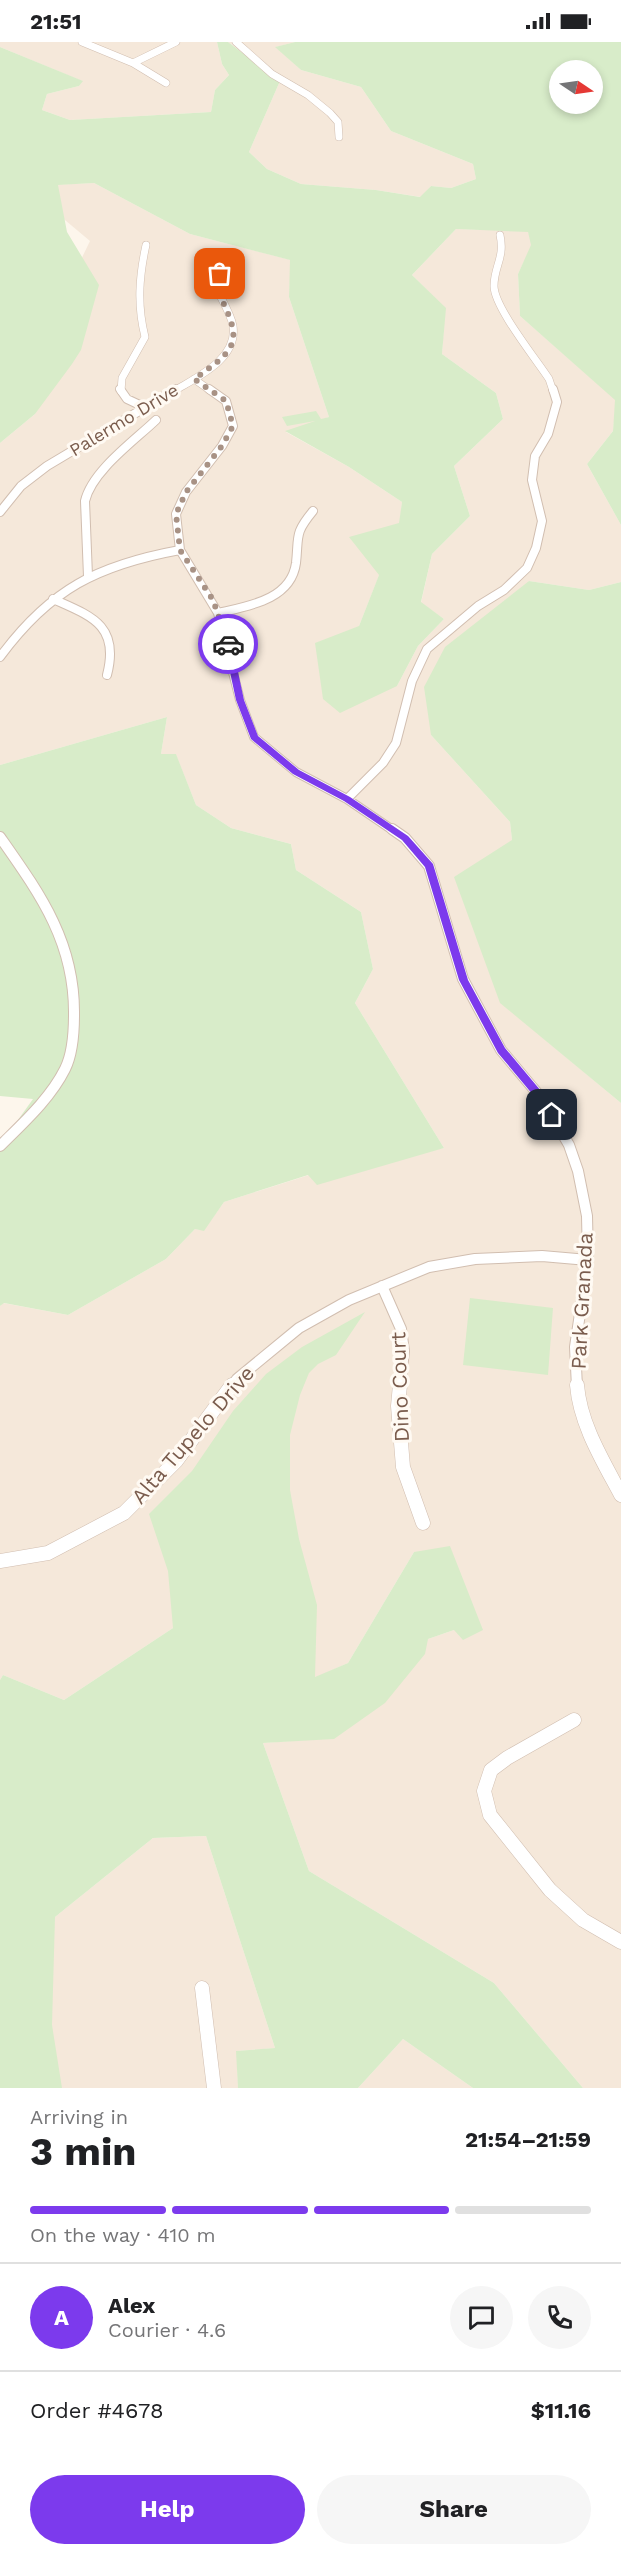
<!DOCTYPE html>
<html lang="en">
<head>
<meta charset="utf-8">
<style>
	body { margin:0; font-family:"Work Sans",sans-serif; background:#f6f6f6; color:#202124; height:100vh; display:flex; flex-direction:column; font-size:22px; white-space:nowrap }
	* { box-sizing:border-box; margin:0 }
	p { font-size:20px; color:#757577 }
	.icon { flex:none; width:33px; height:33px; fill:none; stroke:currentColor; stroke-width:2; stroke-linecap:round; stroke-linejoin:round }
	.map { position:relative; height:2046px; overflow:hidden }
	.panel { display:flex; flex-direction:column; background:#fff; flex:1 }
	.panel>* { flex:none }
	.needle { width:39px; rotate:103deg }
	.buttons { position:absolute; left:549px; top:18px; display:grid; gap:12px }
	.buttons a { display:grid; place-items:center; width:54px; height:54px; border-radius:50%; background:#fff; box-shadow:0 3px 9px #0003; font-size:30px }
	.pin { position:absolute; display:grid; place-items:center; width:51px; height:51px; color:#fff; margin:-26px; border-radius:12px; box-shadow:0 3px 9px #0006 }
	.courier { position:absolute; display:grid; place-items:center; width:60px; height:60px; margin:-30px; border:4px solid #7c3aed; border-radius:50%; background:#fff; color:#222; box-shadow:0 2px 8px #0007 }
	.overview em { font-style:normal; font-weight:700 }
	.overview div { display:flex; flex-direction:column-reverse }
	.overview { display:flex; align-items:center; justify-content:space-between; height:102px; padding:0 30px }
	h1 { font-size:39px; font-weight:700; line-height:45px }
	.bar { display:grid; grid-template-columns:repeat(4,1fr); gap:9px 6px; align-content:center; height:72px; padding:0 30px }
	.bar i { height:8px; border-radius:4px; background:#e0e0e0 }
	.bar .selected { background:#7c3aed }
	.bar p { grid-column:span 4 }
	.line { display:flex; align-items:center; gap:15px; padding:0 30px; border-top:2px solid #e0e0e0 }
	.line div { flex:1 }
	.round { display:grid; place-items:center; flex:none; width:63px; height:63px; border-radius:32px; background:#f6f6f6 }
	.primary-button { display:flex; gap:12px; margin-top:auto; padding:12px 30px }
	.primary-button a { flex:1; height:69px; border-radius:36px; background:#7c3aed; color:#fff; font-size:24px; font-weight:700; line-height:69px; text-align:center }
	.primary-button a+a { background:#f6f6f6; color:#202124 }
	.status { display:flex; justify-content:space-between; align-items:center; height:42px; padding:0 30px; background:#fff; direction:ltr }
	.status svg { height:16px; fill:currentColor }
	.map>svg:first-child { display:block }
	.residential { fill:#f5e8da }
	.green { fill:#d8ecc9; fill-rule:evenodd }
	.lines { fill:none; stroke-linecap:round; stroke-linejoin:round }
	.minor-far3-casing { stroke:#d1beb0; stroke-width:8 }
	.minor-far2-casing { stroke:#d1beb0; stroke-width:10 }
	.minor-far1-casing { stroke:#d1beb0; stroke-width:12 }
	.minor-casing { stroke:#d1beb0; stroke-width:15 }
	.minor-far3 { stroke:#fff; stroke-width:7 }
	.minor-far2 { stroke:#fff; stroke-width:8 }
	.minor-far1 { stroke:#fff; stroke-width:10 }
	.minor { stroke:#fff; stroke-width:14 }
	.route { fill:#7c3aed }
	.done { stroke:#a89285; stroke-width:6; stroke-dasharray:0 10.8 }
	.labels { text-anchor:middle; stroke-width:6; stroke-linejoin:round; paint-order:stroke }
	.far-street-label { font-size:18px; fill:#7a5c4d; stroke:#fffaf3 }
	.street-label { font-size:21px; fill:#7a5c4d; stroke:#fffaf3 }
</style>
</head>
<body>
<div class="status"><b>21:51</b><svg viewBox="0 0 49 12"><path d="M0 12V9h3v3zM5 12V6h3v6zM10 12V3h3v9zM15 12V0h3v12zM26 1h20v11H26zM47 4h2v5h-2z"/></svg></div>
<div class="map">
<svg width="621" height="2046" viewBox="0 0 621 2046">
	<rect width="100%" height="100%" fill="#fdf6ec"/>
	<path class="residential" d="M0 0H217L222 22 229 33 215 48 211 70 70 78 42 68 47 52 79 44 82 39 0 5Z
		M228 0H295L276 5 301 28 361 45 391 89 473 122 476 137 451 146 431 144 421 155 376 148 301 142 267 127 249 110 280 39Z
		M94 141 190 192 291 218 289 255 329 375 286 390 349 425 402 460 400 481 359 584 397 644 418 604 444 577 421 561 432 512 470 474 454 424 503 377 496 351 442 312 445 266 412 233 456 187 528 189 532 203 518 232 520 274 616 358 613 389 587 422 621 483V540L589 548 529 539 431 693 510 780 512 798 500 960 621 1061V2046H583L494 1941 309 1829 263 1701 334 1696 428 1597 454 1588 414 1510 348 1621 315 1636 173 1586 64 1658 3 1633 0 1638V1264L3 1261 68 1273 166 1217 195 1187 204 1188 224 1160 309 1133 444 1106 355 961 373 927 361 870 296 828 291 802 231 786 196 763 176 713 161 712 167 675 0 723V401L35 372 76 228 90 199 47 163 49 143Z
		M206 1794 275 2006 237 2009 238 2046H0V1833L55 1875 153 1796Z
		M403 1997 473 2046H358Z"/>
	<path class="green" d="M217 0H228L280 39 249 110 267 127 301 142 376 148 420 155 431 144 451 146 476 137 473 122 391 89 361 45 301 28 275 5 295 0H621V483L587 422 613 389 615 358 520 274 518 232 531 203 528 190 456 187 412 233 446 266 442 312 496 351 503 377 454 424 470 474 432 512 421 560 444 577 418 604 397 644 340 671 323 657 315 601 359 584 379 533 349 495 399 481 402 460 349 425 285 389 315 379 287 384 282 375 316 369 321 377 329 375 289 255 290 218 190 192 94 141 58 143 67 190 99 243 81 308 72 322 35 372 0 401V5L83 39 79 44 47 52 42 68 70 78 211 70 215 48 229 33 222 22ZM560 28H592V62H560Z
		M529 539 589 548 621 540V1061L500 961 454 835 512 798 510 780 431 693 424 645 445 605Z
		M167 675 161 712H176L196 763 231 786 291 802 296 828 361 870 373 927 355 961 444 1106 317 1143 308 1133 224 1160 204 1189 195 1187 166 1217 68 1273 4 1261 0 1264V1103L33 1057 0 1054V723Z
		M470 1256 553 1266 548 1333 463 1323Z
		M365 1270 336 1313 318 1322 309 1331 300 1353 290 1393V1448L299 1497 317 1563 315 1635 348 1621 414 1510 450 1504 483 1588 463 1598 454 1588 428 1597 425 1612 385 1661 334 1697 263 1701 309 1829 494 1941 583 2046H473L403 1997 358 2046H238L236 2009 275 2006 206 1794 153 1796 55 1875 52 1983 62 2046H0V1638L3 1633 64 1658 173 1586 168 1529 149 1472 192 1429 233 1369 266 1332 302 1305Z"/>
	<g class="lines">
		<g class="minor-far3-casing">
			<path id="minor-far3" d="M82 0 133 21 166 41
				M236 0 272 32 308 53 330 71 338 80 339 95
				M133 21 176 0
				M500 193C505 216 494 224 494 244 494 265 536 317 549 337L553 349
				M194 337 211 349
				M121 349 122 336 145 295C137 263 139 235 146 203
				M174 349C197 335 238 317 233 284 231 272 222 258 216 246L220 232 232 216"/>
		</g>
		<g class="minor-far2-casing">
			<path id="minor-far2" d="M120 347 127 357 144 365
				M209 347 226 359 233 384 222 404 186 450 176 472 180 508 218 571 240 658 254 695 296 730 347 757 394 789
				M0 470 21 444 47 424 176 347
				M88 534 85 459C92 429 134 399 156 378
				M53 557C91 574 120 583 107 633
				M218 571C248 564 291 558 296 521 299 494 294 492 313 469
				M0 615C50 547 98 523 180 508
				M347 757 383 721 396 701 412 639 427 607 478 564 504 548 527 526 536 506 542 479 532 438 535 414 548 392 557 360 553 347"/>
		</g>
		<g class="minor-far1-casing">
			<path id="minor-far1" d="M392 787 405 796 429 824 463 937 501 1008 543 1058 569 1103 578 1129 587 1174 588 1218 575 1305 577 1345
				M0 795C40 852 75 900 74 973 74 991 73 1011 65 1027 50 1057 23 1081 0 1104
				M382 1244 401 1287 404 1309 400 1345
				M231 1345 237 1337 299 1286 349 1258 429 1225 475 1217 542 1214 588 1218"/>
		</g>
		<g class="minor-casing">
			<path id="minor" d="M400 1343 398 1364 403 1425 423 1481
				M577 1343C580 1382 603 1419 621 1453
				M0 1519 48 1511 124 1471 176 1419 232 1343
				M574 1678 507 1716 491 1728 484 1749 490 1773 550 1848 583 1878 621 1900
				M202 1946 214 2046"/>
		</g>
		<use href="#minor-far3" class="minor-far3"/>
		<use href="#minor-far2" class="minor-far2"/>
		<use href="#minor-far1" class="minor-far1"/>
		<use href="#minor" class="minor"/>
	</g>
	<path class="route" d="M228 599 232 602 244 658 258 694 299 728 350 755 408 794 433 822 468 938 505 1006 546 1055 557 1073 555 1076H548L539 1060 498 1011 459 938 425 825 402 798 344 759 293 732 251 697 236 658 224 602Z"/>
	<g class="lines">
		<path class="done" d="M220 232 216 246C242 298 242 304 194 337L226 359 233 384 222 404 186 450 176 472 180 508 213 558 228 602"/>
	</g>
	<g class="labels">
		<g class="far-street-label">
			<text transform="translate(124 378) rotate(-31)" y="6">Palermo Drive</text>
		</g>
		<g class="street-label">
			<text transform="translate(582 1259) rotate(-87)" y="7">Park Granada</text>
			<text transform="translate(400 1345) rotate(-92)" y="7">Dino Court</text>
			<text transform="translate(193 1393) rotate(-49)" y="7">Alta Tupelo Drive</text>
		</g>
	</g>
</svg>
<div class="buttons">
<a><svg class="needle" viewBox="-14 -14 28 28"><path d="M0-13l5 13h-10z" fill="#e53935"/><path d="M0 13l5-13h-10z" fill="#757577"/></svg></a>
</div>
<div class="pin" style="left:220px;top:232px;background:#ea580c"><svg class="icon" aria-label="bag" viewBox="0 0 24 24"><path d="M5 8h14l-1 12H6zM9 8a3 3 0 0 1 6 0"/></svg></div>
<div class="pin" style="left:552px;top:1073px;background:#1f2937"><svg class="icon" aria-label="home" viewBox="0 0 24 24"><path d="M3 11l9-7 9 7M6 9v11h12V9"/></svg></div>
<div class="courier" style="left:228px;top:602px"><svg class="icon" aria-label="car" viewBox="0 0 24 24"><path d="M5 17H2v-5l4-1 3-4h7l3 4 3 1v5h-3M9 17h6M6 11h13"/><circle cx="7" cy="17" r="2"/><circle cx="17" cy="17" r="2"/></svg></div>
</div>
<section class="panel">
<div class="overview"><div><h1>3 min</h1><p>Arriving in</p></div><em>21:54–21:59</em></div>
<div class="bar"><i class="selected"></i><i class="selected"></i><i class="selected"></i><i></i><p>On the way · 410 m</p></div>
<div class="line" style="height:108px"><b class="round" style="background:#7c3aed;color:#fff">A</b><div><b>Alex</b><p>Courier · 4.6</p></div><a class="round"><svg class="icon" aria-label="chat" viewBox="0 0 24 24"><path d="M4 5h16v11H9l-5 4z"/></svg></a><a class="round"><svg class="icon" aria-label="phone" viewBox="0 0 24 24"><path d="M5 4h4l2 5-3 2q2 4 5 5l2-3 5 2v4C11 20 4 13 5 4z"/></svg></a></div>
<div class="line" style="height:78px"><div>Order #4678</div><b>$11.16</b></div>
<div class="primary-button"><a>Help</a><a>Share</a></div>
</section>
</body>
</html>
